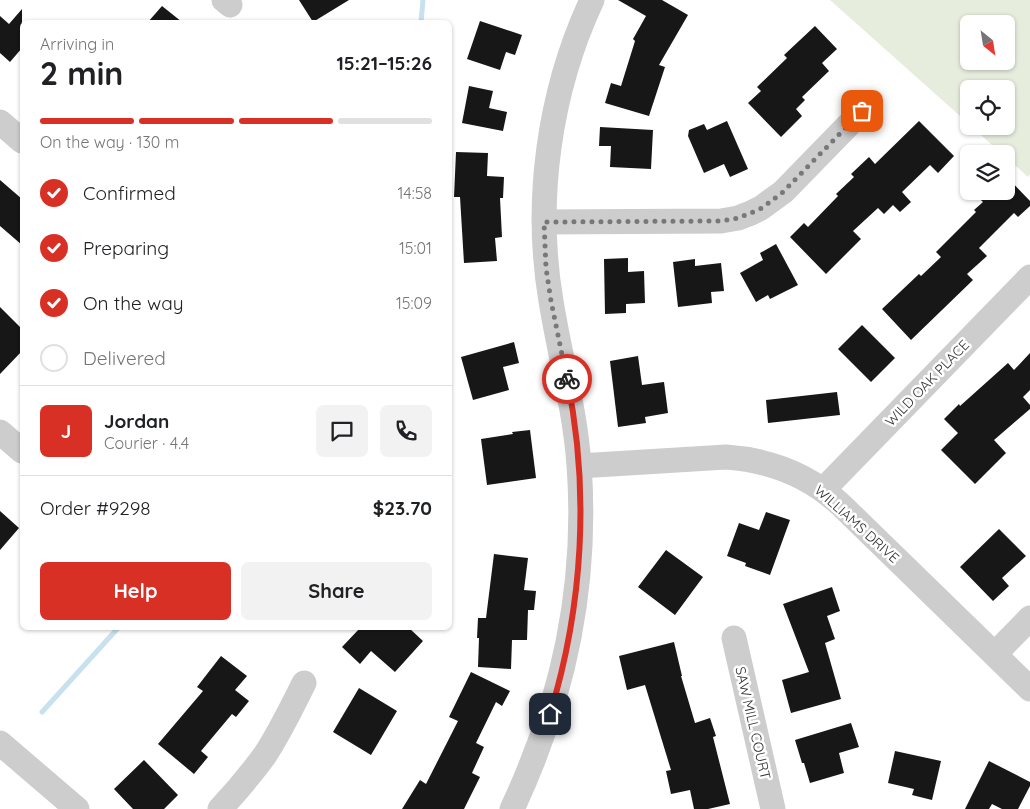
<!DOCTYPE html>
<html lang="en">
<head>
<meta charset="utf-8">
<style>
	body { margin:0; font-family:Quicksand,sans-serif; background:#f2f2f2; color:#202124; height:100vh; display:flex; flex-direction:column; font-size:19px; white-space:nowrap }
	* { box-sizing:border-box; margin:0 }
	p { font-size:16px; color:#757577 }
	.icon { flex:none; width:28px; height:28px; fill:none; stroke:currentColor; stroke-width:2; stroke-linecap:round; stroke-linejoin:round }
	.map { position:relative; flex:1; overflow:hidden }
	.panel { position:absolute; left:20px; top:20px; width:432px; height:610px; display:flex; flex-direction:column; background:#fff; border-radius:8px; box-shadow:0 1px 4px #0004 }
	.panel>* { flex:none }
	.needle { width:32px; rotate:150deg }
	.controls { position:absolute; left:960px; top:15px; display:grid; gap:10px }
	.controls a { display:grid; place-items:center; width:55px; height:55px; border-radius:8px; background:#fff; box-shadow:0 1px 4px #0004; font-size:25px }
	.pin { position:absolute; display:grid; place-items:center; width:42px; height:42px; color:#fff; margin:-21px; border-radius:10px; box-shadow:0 2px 8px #0006 }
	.courier { position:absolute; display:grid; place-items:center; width:50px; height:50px; margin:-25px; border:4px solid #d93025; border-radius:50%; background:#fff; color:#222; box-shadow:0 1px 6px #0007 }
	.headline em { font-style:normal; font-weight:800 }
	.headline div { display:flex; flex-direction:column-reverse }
	.headline { display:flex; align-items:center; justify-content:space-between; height:85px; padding:0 20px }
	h1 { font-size:32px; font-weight:800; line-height:38px }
	.bar { display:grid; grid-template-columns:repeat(4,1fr); gap:8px 5px; align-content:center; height:60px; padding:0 20px }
	.bar i { height:6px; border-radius:4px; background:#e0e0e0 }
	.bar .on { background:#d93025 }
	.bar p { grid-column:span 4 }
	.line { display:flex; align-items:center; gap:12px; padding:0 20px; border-top:1px solid #e0e0e0 }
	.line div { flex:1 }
	.round { display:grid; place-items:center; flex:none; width:52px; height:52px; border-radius:8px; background:#f2f2f2 }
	ol { padding:0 20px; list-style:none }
	li { display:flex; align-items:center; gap:15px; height:55px }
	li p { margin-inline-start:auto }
	li .icon { padding:5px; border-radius:50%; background:#d93025; color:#fff; stroke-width:4 }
	li:last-child { color:#757577 }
	li i { width:28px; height:28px; border:2px solid #e0e0e0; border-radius:50% }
	.primary-button { display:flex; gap:10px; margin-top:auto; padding:10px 20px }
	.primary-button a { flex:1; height:58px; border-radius:8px; background:#d93025; color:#fff; font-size:20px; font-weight:800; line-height:58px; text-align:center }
	.primary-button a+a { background:#f2f2f2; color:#202124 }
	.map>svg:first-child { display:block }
	.green { fill:#e6eddd; fill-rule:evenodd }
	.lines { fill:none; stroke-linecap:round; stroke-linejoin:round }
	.stream { stroke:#c8e1ee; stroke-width:5 }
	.building { fill:#171717 }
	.minor { stroke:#cdcdcd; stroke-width:25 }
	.done { stroke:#787878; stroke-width:5; stroke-dasharray:0 9 }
	.route { stroke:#d93025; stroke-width:6 }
	.labels { text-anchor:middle; stroke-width:5; stroke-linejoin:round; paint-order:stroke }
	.street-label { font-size:14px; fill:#303030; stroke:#fff }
</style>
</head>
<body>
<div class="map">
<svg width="1030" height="809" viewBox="0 0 1030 809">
	<rect width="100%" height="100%" fill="#fff"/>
	<path class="green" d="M830 0H1030V174L1028 177 1006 157V154H1002L971 126H1006V89H969V124ZM969 24H1006V61H969Z"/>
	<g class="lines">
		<path class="stream" d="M421 22 423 0
			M42 712 118 628"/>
	</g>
	<path class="building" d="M299 0H349L313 22Z
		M618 0H662L688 15 659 65 665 67 649 116 605 103 611 83 621 86 635 41 633 39 646 16Z
		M162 6 182 22H148Z
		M22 9V48L10 62 0 53V16L9 24Z
		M480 21 522 35 515 55 506 52 500 70 467 59Z
		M815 26 837 49 822 63 829 71 802 97 805 100 796 109 802 116 781 137 748 103 761 91 757 87 787 58 784 55Z
		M469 86 493 91 489 108 507 112 503 131 462 123Z
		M727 121 748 169 730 177 724 164 704 173 688 136 689 130 704 124 707 130Z
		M919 121 954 156 938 173 930 165 902 192 911 202 900 212 893 205 884 214 878 208 853 231 861 239 826 274 790 237 804 223 808 227 838 196 836 194 854 177 851 174 869 157 875 164Z
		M600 127 653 130 651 169 610 167 611 146H599Z
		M456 152 488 153 487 176 504 177 503 198H500L502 237 495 238 497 261 464 263 460 197H454Z
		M1006 176 1030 201V206L1018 217 1014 213 979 248 987 256 967 274 973 280 911 340 882 309 919 274 921 276 941 257 936 252 976 212 974 210 983 202 972 191H1006Z
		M0 180 22 199V245L0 226Z
		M776 244 798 285 770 299 768 295 756 302 740 273 763 260 760 253Z
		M628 258V272L644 271 645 303 626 304V313L605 314 604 259Z
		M695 259V266L721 263 724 291 711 292 712 303 678 307 673 262Z
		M0 307 22 329V351L0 374Z
		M862 325 895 358 871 382 838 349Z
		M514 342 519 363 503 367 509 390 473 400 461 357Z
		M1030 353V390L1023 397 1030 405V409L994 440 1006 453 975 484 941 450 958 433 944 419 959 404 960 406 1008 363 1014 370Z
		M638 356 642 385 664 382 668 413 645 417 646 423 618 427 610 361Z
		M837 392 840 415 768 423 766 400Z
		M530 430 536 478 487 485 481 439 513 434 512 432Z
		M0 511 19 528 0 550Z
		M766 512 790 520 770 575 745 566 746 563 727 556 739 523 759 530Z
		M999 529 1026 556 1002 578 1009 586 993 601 960 567Z
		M666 550 703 577 675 615 638 587Z
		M494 554 528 558 524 590 536 591 534 610H528L527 640H512L511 669 478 667 479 638H477L478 618H486Z
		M832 587 840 611 827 616 835 639 825 643 841 699 791 713 782 680 809 672 783 604Z
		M360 628H409L423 641 395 672 371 651 360 664 342 647Z
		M674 642 682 676H681L695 723 710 718 716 736 713 737 730 804 708 809H694L690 790 671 794 666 771 671 770 645 685 627 690 619 656Z
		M221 656 247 676 235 690 249 701 236 717 232 714 201 751 208 757 194 774 158 744 203 691 197 687Z
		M471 672 510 691 502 706 496 702 476 743 484 747 472 773 480 777 464 809H402L420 780 426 784 458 721 449 717Z
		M359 688 397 711 371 755 333 732Z
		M851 723 859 747 839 753 844 773 810 783 804 763H802L795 740Z
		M895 751 941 761 932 800 912 795 914 789 888 783Z
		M144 760 178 795 164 809H133L114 789Z
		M989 761 1030 782V786L1018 809H1002L992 804 989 809H965Z"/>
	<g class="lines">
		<path class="minor" d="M224 0 230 5
			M0 122 22 141
			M544 222 721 221 738 218 751 213 761 208 783 192 862 111
			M0 432 22 451
			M579 466 726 457C769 460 809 475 841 505L1030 689
			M823 490 1030 277
			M734 638 773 809
			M995 654 1030 618
			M0 743 77 809
			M220 809C236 792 251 774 265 755 280 732 292 707 304 683
			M512 809C563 701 588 586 579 465 575 409 560 357 551 301 534 201 549 92 592 0"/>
	</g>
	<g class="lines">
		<path class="done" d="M567 379 551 301 546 268 544 222 721 221 738 218 751 213 762 208 783 192 862 111"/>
		<path class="route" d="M550 714C583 606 590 490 567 379"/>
	</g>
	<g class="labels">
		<g class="street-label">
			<text transform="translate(927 383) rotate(-46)" y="5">WILD OAK PLACE</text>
			<text transform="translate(857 524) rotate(42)" y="5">WILLIAMS DRIVE</text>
			<text transform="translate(753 723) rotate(77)" y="5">SAW MILL COURT</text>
		</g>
	</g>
</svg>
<div class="controls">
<a><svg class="needle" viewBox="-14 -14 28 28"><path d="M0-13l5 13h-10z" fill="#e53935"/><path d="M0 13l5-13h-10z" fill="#757577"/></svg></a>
<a><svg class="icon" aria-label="locate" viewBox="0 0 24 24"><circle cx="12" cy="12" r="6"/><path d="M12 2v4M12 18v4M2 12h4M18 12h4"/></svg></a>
<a><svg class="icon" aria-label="layers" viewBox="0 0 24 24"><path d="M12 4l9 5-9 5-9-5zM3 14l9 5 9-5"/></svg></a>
</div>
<div class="pin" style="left:862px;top:111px;background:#ea580c"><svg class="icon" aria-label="bag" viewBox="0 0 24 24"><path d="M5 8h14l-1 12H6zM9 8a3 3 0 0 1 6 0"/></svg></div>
<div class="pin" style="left:550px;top:714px;background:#1f2937"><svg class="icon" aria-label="home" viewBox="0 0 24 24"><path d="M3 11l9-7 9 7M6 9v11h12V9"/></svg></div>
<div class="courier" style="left:567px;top:379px"><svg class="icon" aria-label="bike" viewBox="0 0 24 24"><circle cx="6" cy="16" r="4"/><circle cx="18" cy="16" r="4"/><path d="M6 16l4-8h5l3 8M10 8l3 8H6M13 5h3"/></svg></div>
<section class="panel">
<div class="headline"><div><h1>2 min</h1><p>Arriving in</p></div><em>15:21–15:26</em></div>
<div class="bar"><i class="on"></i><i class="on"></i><i class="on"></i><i></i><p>On the way · 130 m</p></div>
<ol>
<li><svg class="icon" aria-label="check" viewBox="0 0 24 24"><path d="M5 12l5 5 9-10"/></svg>Confirmed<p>14:58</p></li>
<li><svg class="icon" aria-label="check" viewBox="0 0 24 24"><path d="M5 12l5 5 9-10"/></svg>Preparing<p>15:01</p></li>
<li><svg class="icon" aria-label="check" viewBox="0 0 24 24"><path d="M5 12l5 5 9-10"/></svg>On the way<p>15:09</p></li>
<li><i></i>Delivered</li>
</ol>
<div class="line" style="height:90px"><b class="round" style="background:#d93025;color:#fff">J</b><div><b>Jordan</b><p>Courier · 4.4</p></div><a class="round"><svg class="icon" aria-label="chat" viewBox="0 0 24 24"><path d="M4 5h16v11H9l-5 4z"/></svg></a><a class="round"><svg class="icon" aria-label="phone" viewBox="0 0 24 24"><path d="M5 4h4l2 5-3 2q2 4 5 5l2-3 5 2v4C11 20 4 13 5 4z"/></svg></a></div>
<div class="line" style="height:65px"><div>Order #9298</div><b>$23.70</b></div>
<div class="primary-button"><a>Help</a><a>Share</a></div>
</section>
</div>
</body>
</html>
